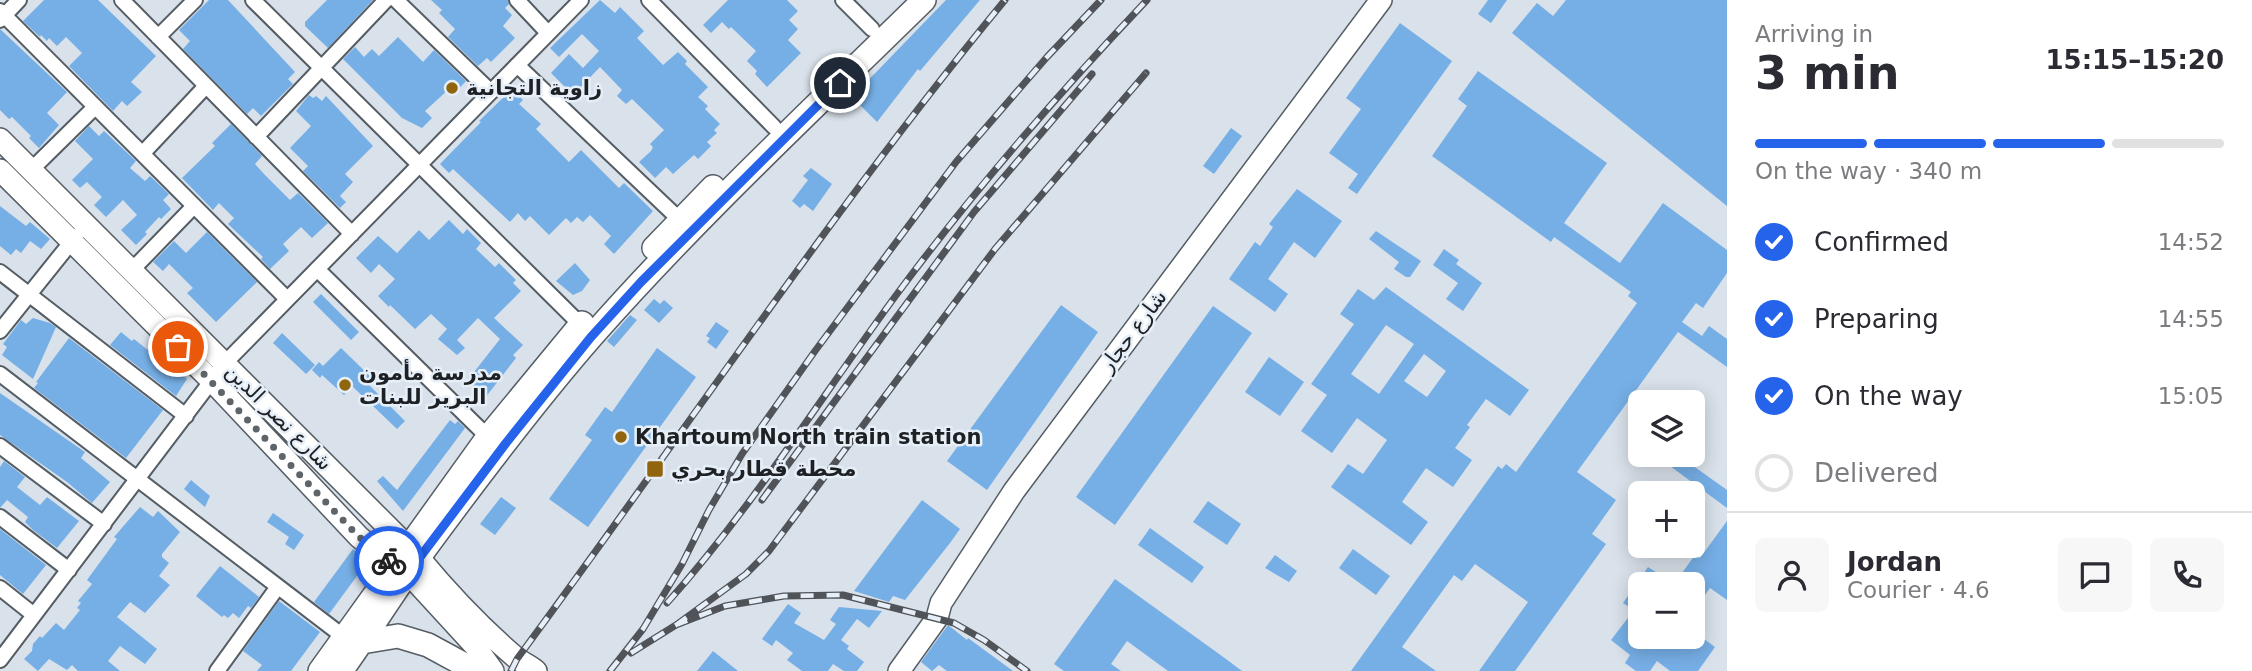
<!DOCTYPE html>
<html lang="en">
<head>
<meta charset="utf-8">
<style>
	body { margin:0; font-family:"DejaVu Sans","Noto Naskh Arabic",sans-serif; background:#f7f7f7; color:#2b2b33; height:100vh; display:flex; flex-direction:column; font-size:26px; white-space:nowrap }
	* { box-sizing:border-box; margin:0 }
	p { font-size:23px; color:#7c7c81 }
	.icon { flex:none; width:38px; height:38px; fill:none; stroke:currentColor; stroke-width:2; stroke-linecap:round; stroke-linejoin:round }
	.map { position:relative; flex:1; overflow:hidden }
	.details { display:flex; flex-direction:column; background:#fff; width:525px }
	.details>* { flex:none }
	.controls { position:absolute; left:1628px; top:390px; display:grid; gap:14px }
	.controls a { display:grid; place-items:center; width:77px; height:77px; border-radius:10px; background:#fff; box-shadow:0 4px 18px #0003; font-size:35px }
	.pin { position:absolute; display:grid; place-items:center; width:60px; height:60px; color:#fff; margin:-30px; border:4px solid #fff; border-radius:50%; box-shadow:0 2px 7px #0007 }
	.courier { position:absolute; display:grid; place-items:center; width:70px; height:70px; margin:-35px; border:5px solid #2563eb; border-radius:50%; background:#fff; color:#222; box-shadow:0 2px 9px #0007 }
	.summary em { font-style:normal; font-weight:800 }
	.summary div { display:flex; flex-direction:column-reverse }
	.summary { display:flex; align-items:center; justify-content:space-between; height:119px; padding:0 28px }
	h1 { font-size:46px; font-weight:800; line-height:52px }
	.bar { display:grid; grid-template-columns:repeat(4,1fr); gap:10px 7px; align-content:center; height:84px; padding:0 28px }
	.bar i { height:9px; border-radius:5px; background:#e1e1e2 }
	.bar .selected { background:#2563eb }
	.bar p { grid-column:span 4 }
	.line { display:flex; align-items:center; gap:18px; padding:0 28px; border-top:2px solid #e1e1e2 }
	.line div { flex:1 }
	.round { display:grid; place-items:center; flex:none; width:74px; height:74px; border-radius:10px; background:#f7f7f7 }
	ol { padding:0 28px; list-style:none }
	li { display:flex; align-items:center; gap:21px; height:77px }
	li p { margin-inline-start:auto }
	li .icon { padding:7px; border-radius:50%; background:#2563eb; color:#fff; stroke-width:4 }
	li:last-child { color:#7c7c81 }
	li i { width:38px; height:38px; border:4px solid #e1e1e2; border-radius:50% }
	main { display:flex; flex:1; min-height:0 }
	.map>svg:first-child { display:block }
	.building { fill:#76afe6; fill-rule:evenodd }
	.lines { fill:none; stroke-linecap:round; stroke-linejoin:round }
	.street-casing { stroke:#555d64; stroke-width:18 }
	.secondary-casing { stroke:#555d64; stroke-width:24 }
	.primary-casing { stroke:#555d64; stroke-width:26 }
	.street { stroke:#fff; stroke-width:14 }
	.secondary { stroke:#fff; stroke-width:21 }
	.primary { stroke:#fff; stroke-width:23 }
	.rail-casing { stroke:#505459; stroke-width:7 }
	.rail { stroke:#e6eff8; stroke-width:4.5; stroke-dasharray:13; stroke-linecap:butt }
	.done { stroke:#5f6469; stroke-width:7; stroke-dasharray:0 12.6 }
	.route { stroke:#2563eb; stroke-width:9 }
	.poi-dot { fill:#91650e; stroke:#e6eff8; stroke-width:2.5 }
	.labels { text-anchor:middle; stroke-width:5; stroke-linejoin:round; paint-order:stroke }
	.poi-label { font-size:21px; font-weight:bold; fill:#1e2124; stroke:#e6eff8; text-anchor:start }
	.street-label { font-size:21px; fill:#1e2124; stroke:#e6eff8 }
</style>
</head>
<body>
<main>
<div class="map">
<svg width="1727" height="671" viewBox="0 0 1727 671">
	<rect width="100%" height="100%" fill="#d9e1ea"/>
	<path class="building" d="M44 0H98L156 56 131 82 142 92 127 106 122 101 113 111 69 66 82 53 66 37 57 46 49 38 47 41 41 35 40 37 23 21Z
		M209 0H228L295 72 288 79 293 84 261 116 253 108 247 114 183 49 190 41 179 30Z
		M327 0H373L328 48 305 26V22Z
		M431 0H508L509 4 505 8 512 15 503 26 515 38 491 62 487 58 478 66 448 37 455 29 439 13 442 10Z
		M600 0 615 13 620 7 644 31 637 38 663 65 678 52 687 61 685 64 708 87 698 97 708 106 705 109 720 124 714 130 717 133 707 142 711 146 698 159 694 155 673 174 666 167 655 178 639 162 651 151 653 147 650 144 664 130 632 99 626 104 617 96 622 90 600 67 573 95 551 73 569 54 583 68 599 51 582 34 559 57 550 48Z
		M728 0H787L798 11 789 20 798 29 788 40 801 53 767 87 755 74 757 71 747 61 756 51 731 27 729 29 722 22 711 33 703 25Z
		M946 0H980L920 71 918 69 877 122 852 97Z
		M1488 0H1507L1491 23 1478 14Z
		M1566 0H1727V206L1512 33 1537 3 1553 16Z
		M1400 23 1452 61 1357 194 1348 188 1358 174 1329 153 1361 109 1346 98Z
		M0 29 67 92 47 113 59 125 39 148 29 138 31 136 12 117 9 119 0 110Z
		M398 37 423 62 434 50 466 81 454 94 449 89 425 111 432 118 422 128 402 118 343 59 355 47 364 57 372 49 379 56Z
		M1478 71 1607 163 1564 223 1620 263 1663 203 1727 250V273L1703 308 1696 303 1682 322 1702 336 1709 326 1727 339V367L1678 332 1577 472 1616 500 1592 534 1606 544 1515 671H1479L1528 602 1475 564 1462 581 1454 575 1402 647 1436 671H1351L1498 466 1502 469 1506 464 1516 472 1637 303 1628 296 1631 292 1554 237 1551 242 1432 156 1467 106 1458 99Z
		M512 89 523 100 519 104 541 124 536 129 569 162 581 150 619 188 624 183 653 211 614 254 604 244 611 236 590 215 583 222 577 217 571 223 566 218 549 235 530 216 525 221 518 213 510 222 453 169 449 173 440 164 481 122 479 121Z
		M309 95 313 98 316 96 322 101 326 96 373 146 345 174 353 182 340 196 346 202 340 208 303 171 308 166 290 148 311 126 296 111Z
		M231 124 262 156 255 164 265 175 290 200 298 193 328 223 312 238 301 227 283 244 289 251 270 269 261 259 263 257 228 224 234 218 219 203 213 210 182 178 215 146 212 143Z
		M89 126 99 136 104 131 136 161 130 168 145 181 150 176 169 194 163 200 171 209 161 219 159 217 145 232 147 234 136 245 121 230 137 215 123 200 106 217 94 205 102 197 87 182 80 188 72 180 93 159 75 141Z
		M1231 128 1242 136 1214 174 1203 166Z
		M811 168 832 184 813 211 804 204 800 208 792 201 808 180 803 176Z
		M1297 189 1342 221 1315 258 1294 242 1268 279 1288 294 1275 312 1229 279 1255 242 1260 246 1273 227 1269 224Z
		M0 206 26 226 30 222 50 239 41 249 30 241 21 253 16 249 11 255 0 246Z
		M449 220 463 234 467 229 481 243 476 249 495 267 499 263 516 280 513 283 521 291 494 318 523 345 513 355 516 358 485 398 467 381 500 339 478 318 457 340 465 348 457 355 438 339 447 329 431 314 415 329 390 305 389 307 378 296 395 279 379 264 371 273 356 258 378 236 397 253 419 230 429 240Z
		M1376 231 1421 261 1410 277H1406L1394 269 1399 262 1369 239Z
		M207 232 257 282 216 322 187 293 193 288 169 264 163 271 153 262 174 241 186 253Z
		M1444 249 1459 260 1456 264 1482 283 1463 311 1446 299 1458 283 1433 265Z
		M575 263 590 280 582 291 573 295 556 281Z
		M1386 287 1529 390 1510 416 1486 399 1467 425 1470 427 1455 448 1472 460 1453 487 1426 468 1402 502 1428 522 1411 545 1331 487 1348 464 1363 474 1387 440 1357 418 1332 453 1301 431 1327 395 1311 384 1354 324 1340 314 1358 289 1374 300ZM1386 325 1414 344 1379 394 1351 374ZM1424 354 1446 371 1427 397 1404 381Z
		M321 294 359 332 351 340 313 302Z
		M654 299 660 304 664 300 673 308 659 323 644 310Z
		M1061 305 1098 332 987 490 947 461Z
		M1213 306 1252 333 1115 525 1076 497Z
		M630 315 637 320 614 347 607 341Z
		M33 318 50 323 56 327 33 379 2 355 7 347 3 344 21 320 26 324Z
		M716 322 729 331 716 349 707 342 710 338 706 336Z
		M121 332 132 341 134 339 174 371 176 369 187 379 176 396 110 345Z
		M282 333 315 365 306 374 273 343Z
		M69 338 163 410 126 458 34 388 38 383 36 382Z
		M341 348 374 380 369 385 405 421 397 429 352 386 344 395 322 375 320 378 312 370 319 362 323 366Z
		M657 348 696 377 588 527 549 499 592 440 585 435 605 407 612 412Z
		M1269 357 1304 382 1280 416 1245 392Z
		M0 393 85 452 81 458 110 482 92 503 67 482 0 435Z
		M450 420 455 424 458 421 465 428 403 511 377 481 383 476 397 490Z
		M1678 455 1727 490V508L1670 466Z
		M4 461 25 477 17 487 40 505 47 497 79 521 57 548 33 530 25 522 28 517 7 500 0 508V467Z
		M191 480 210 496 205 507 184 489Z
		M501 497 516 508 495 535 480 524Z
		M922 500 960 529 950 543 905 600 893 596 889 602 854 591Z
		M1208 501 1241 524 1227 545 1193 522Z
		M140 507 153 517 158 511 180 532 162 554V557L169 563 159 576 170 585 145 613 130 602 117 617 157 649 145 664 120 646 108 661 120 671H78L72 665 67 670 49 659 38 671 24 659 32 651 33 644 40 636 42 638 56 623 64 630 80 610 77 608 81 603 78 601 92 584 87 580 117 539 114 537Z
		M273 513 304 535 294 550 285 544 289 537 267 522Z
		M1727 521V600L1710 588 1692 613V584H1674L1695 555 1700 558Z
		M1150 528 1204 567 1192 583 1138 545Z
		M0 529 46 565 23 594 0 575Z
		M353 549 368 561 329 614 314 602Z
		M1353 549 1390 576 1376 595 1339 568Z
		M1275 555 1297 571 1289 582 1265 568Z
		M220 566 259 597 251 608 248 606 239 618 233 613 228 618 224 615 222 617 196 596Z
		M1648 567 1674 584H1640V637H1692V630L1715 647 1698 671H1670L1657 661 1650 671H1636L1625 663 1630 655 1611 640 1634 610 1623 603Z
		M1115 579 1226 659 1242 671H1168L1127 641 1111 664 1121 671H1064L1054 664Z
		M279 601 320 632 291 671H257L262 665 243 651Z
		M788 604 801 613 794 623 824 640 836 624 830 620 839 607 882 611 869 628 857 619 841 640 849 646 847 649 864 662 857 671H844L833 664 828 671H802L787 660 793 653 776 640 772 646 762 639Z
		M948 625 967 640 968 638 1013 671H947L939 665 932 671 921 662Z
		M713 651 738 671H697Z"/>
	<g class="lines">
		<g class="street-casing">
			<path id="street" d="M122 0 352 234
				M253 0 581 325
				M396 0 491 92
				M517 0 548 33
				M649 0 774 127
				M843 0 872 29
				M0 11 287 299
				M0 20 19 0
				M158 37 195 0
				M517 65 680 220
				M256 137 386 0
				M143 153 206 86
				M31 170 95 107
				M317 269 488 437
				M132 270 194 206
				M0 272 186 416
				M0 331 76 236
				M0 374 344 637
				M0 446 104 524
				M0 517 69 570
				M0 588 34 615
				M0 660 225 363 581 0
				M217 671 277 588"/>
		</g>
		<g class="secondary-casing">
			<path id="secondary" d="M0 139 419 558C448 593 479 626 514 656 520 662 529 665 536 671
				M0 170 213 382 359 537 395 566 408 573 475 646 493 671
				M899 671 937 618 941 603 1014 491 1381 0"/>
		</g>
		<g class="primary-casing">
			<path id="primary" d="M654 248 713 187
				M362 642 398 636 428 645 476 671
				M320 671 488 437 582 323
				M341 671C368 634 392 594 419 557 474 482 531 406 592 336 696 218 812 110 924 0"/>
		</g>
		<use href="#street" class="street"/>
		<use href="#secondary" class="secondary"/>
		<use href="#primary" class="primary"/>
		<g class="rail-casing">
			<path id="rail" d="M762 500 974 212 1092 74
				M667 603C753 507 821 397 897 294 974 190 1058 94 1147 0
				M676 625 746 574 769 551 995 249 1146 73
				M631 653 676 625 725 606 784 596 843 595 954 623 984 640 1027 671
				M511 671 517 659C680 439 831 211 1005 0
				M610 671 643 629 682 564 709 510 742 454 815 351 956 162 1047 57 1101 0"/>
		</g>
		<use href="#rail" class="rail"/>
	</g>
	<g class="lines">
		<path class="done" d="M178 347 359 537 389 561"/>
		<path class="route" d="M389 561 408 573 506 443 591 337 641 282 840 83"/>
	</g>
	<g class="poi-dot">
		<circle cx="452" cy="88" r="7"/>
		<circle cx="345" cy="385" r="7"/>
		<circle cx="621" cy="437" r="7"/>
		<rect x="646" y="460" width="18" height="18" rx="3.5"/>
	</g>
	<g class="labels">
		<g class="poi-label">
			<text x="466" y="95">زاوية التجانية</text>
			<text x="359" y="380">مدرسة مأمون<tspan x="359" dy="24">البرير للبنات</tspan></text>
			<text x="635" y="444">Khartoum North train station</text>
			<text x="671" y="476">محطة قطار بحري</text>
		</g>
		<g class="street-label">
			<text transform="translate(1133 331) rotate(-53)" y="7">شارع حجار</text>
			<text transform="translate(279 417) rotate(45)" y="7">شارع نصر الدين</text>
		</g>
	</g>
</svg>
<div class="controls">
<a><svg class="icon" aria-label="layers" viewBox="0 0 24 24"><path d="M12 4l9 5-9 5-9-5zM3 14l9 5 9-5"/></svg></a>
<a>+</a>
<a>−</a>
</div>
<div class="pin" style="left:178px;top:347px;background:#ea580c"><svg class="icon" aria-label="bag" viewBox="0 0 24 24"><path d="M5 8h14l-1 12H6zM9 8a3 3 0 0 1 6 0"/></svg></div>
<div class="pin" style="left:840px;top:83px;background:#1f2937"><svg class="icon" aria-label="home" viewBox="0 0 24 24"><path d="M3 11l9-7 9 7M6 9v11h12V9"/></svg></div>
<div class="courier" style="left:389px;top:561px"><svg class="icon" aria-label="bike" viewBox="0 0 24 24"><circle cx="6" cy="16" r="4"/><circle cx="18" cy="16" r="4"/><path d="M6 16l4-8h5l3 8M10 8l3 8H6M13 5h3"/></svg></div>
</div>
<section class="details">
<div class="summary"><div><h1>3 min</h1><p>Arriving in</p></div><em>15:15–15:20</em></div>
<div class="bar"><i class="selected"></i><i class="selected"></i><i class="selected"></i><i></i><p>On the way · 340 m</p></div>
<ol>
<li><svg class="icon" aria-label="check" viewBox="0 0 24 24"><path d="M5 12l5 5 9-10"/></svg>Confirmed<p>14:52</p></li>
<li><svg class="icon" aria-label="check" viewBox="0 0 24 24"><path d="M5 12l5 5 9-10"/></svg>Preparing<p>14:55</p></li>
<li><svg class="icon" aria-label="check" viewBox="0 0 24 24"><path d="M5 12l5 5 9-10"/></svg>On the way<p>15:05</p></li>
<li><i></i>Delivered</li>
</ol>
<div class="line" style="height:126px"><a class="round"><svg class="icon" aria-label="person" viewBox="0 0 24 24"><circle cx="12" cy="8" r="4"/><path d="M4 21q1-7 8-7t8 7"/></svg></a><div><b>Jordan</b><p>Courier · 4.6</p></div><a class="round"><svg class="icon" aria-label="chat" viewBox="0 0 24 24"><path d="M4 5h16v11H9l-5 4z"/></svg></a><a class="round"><svg class="icon" aria-label="phone" viewBox="0 0 24 24"><path d="M5 4h4l2 5-3 2q2 4 5 5l2-3 5 2v4C11 20 4 13 5 4z"/></svg></a></div>
</section>
</main>
</body>
</html>
